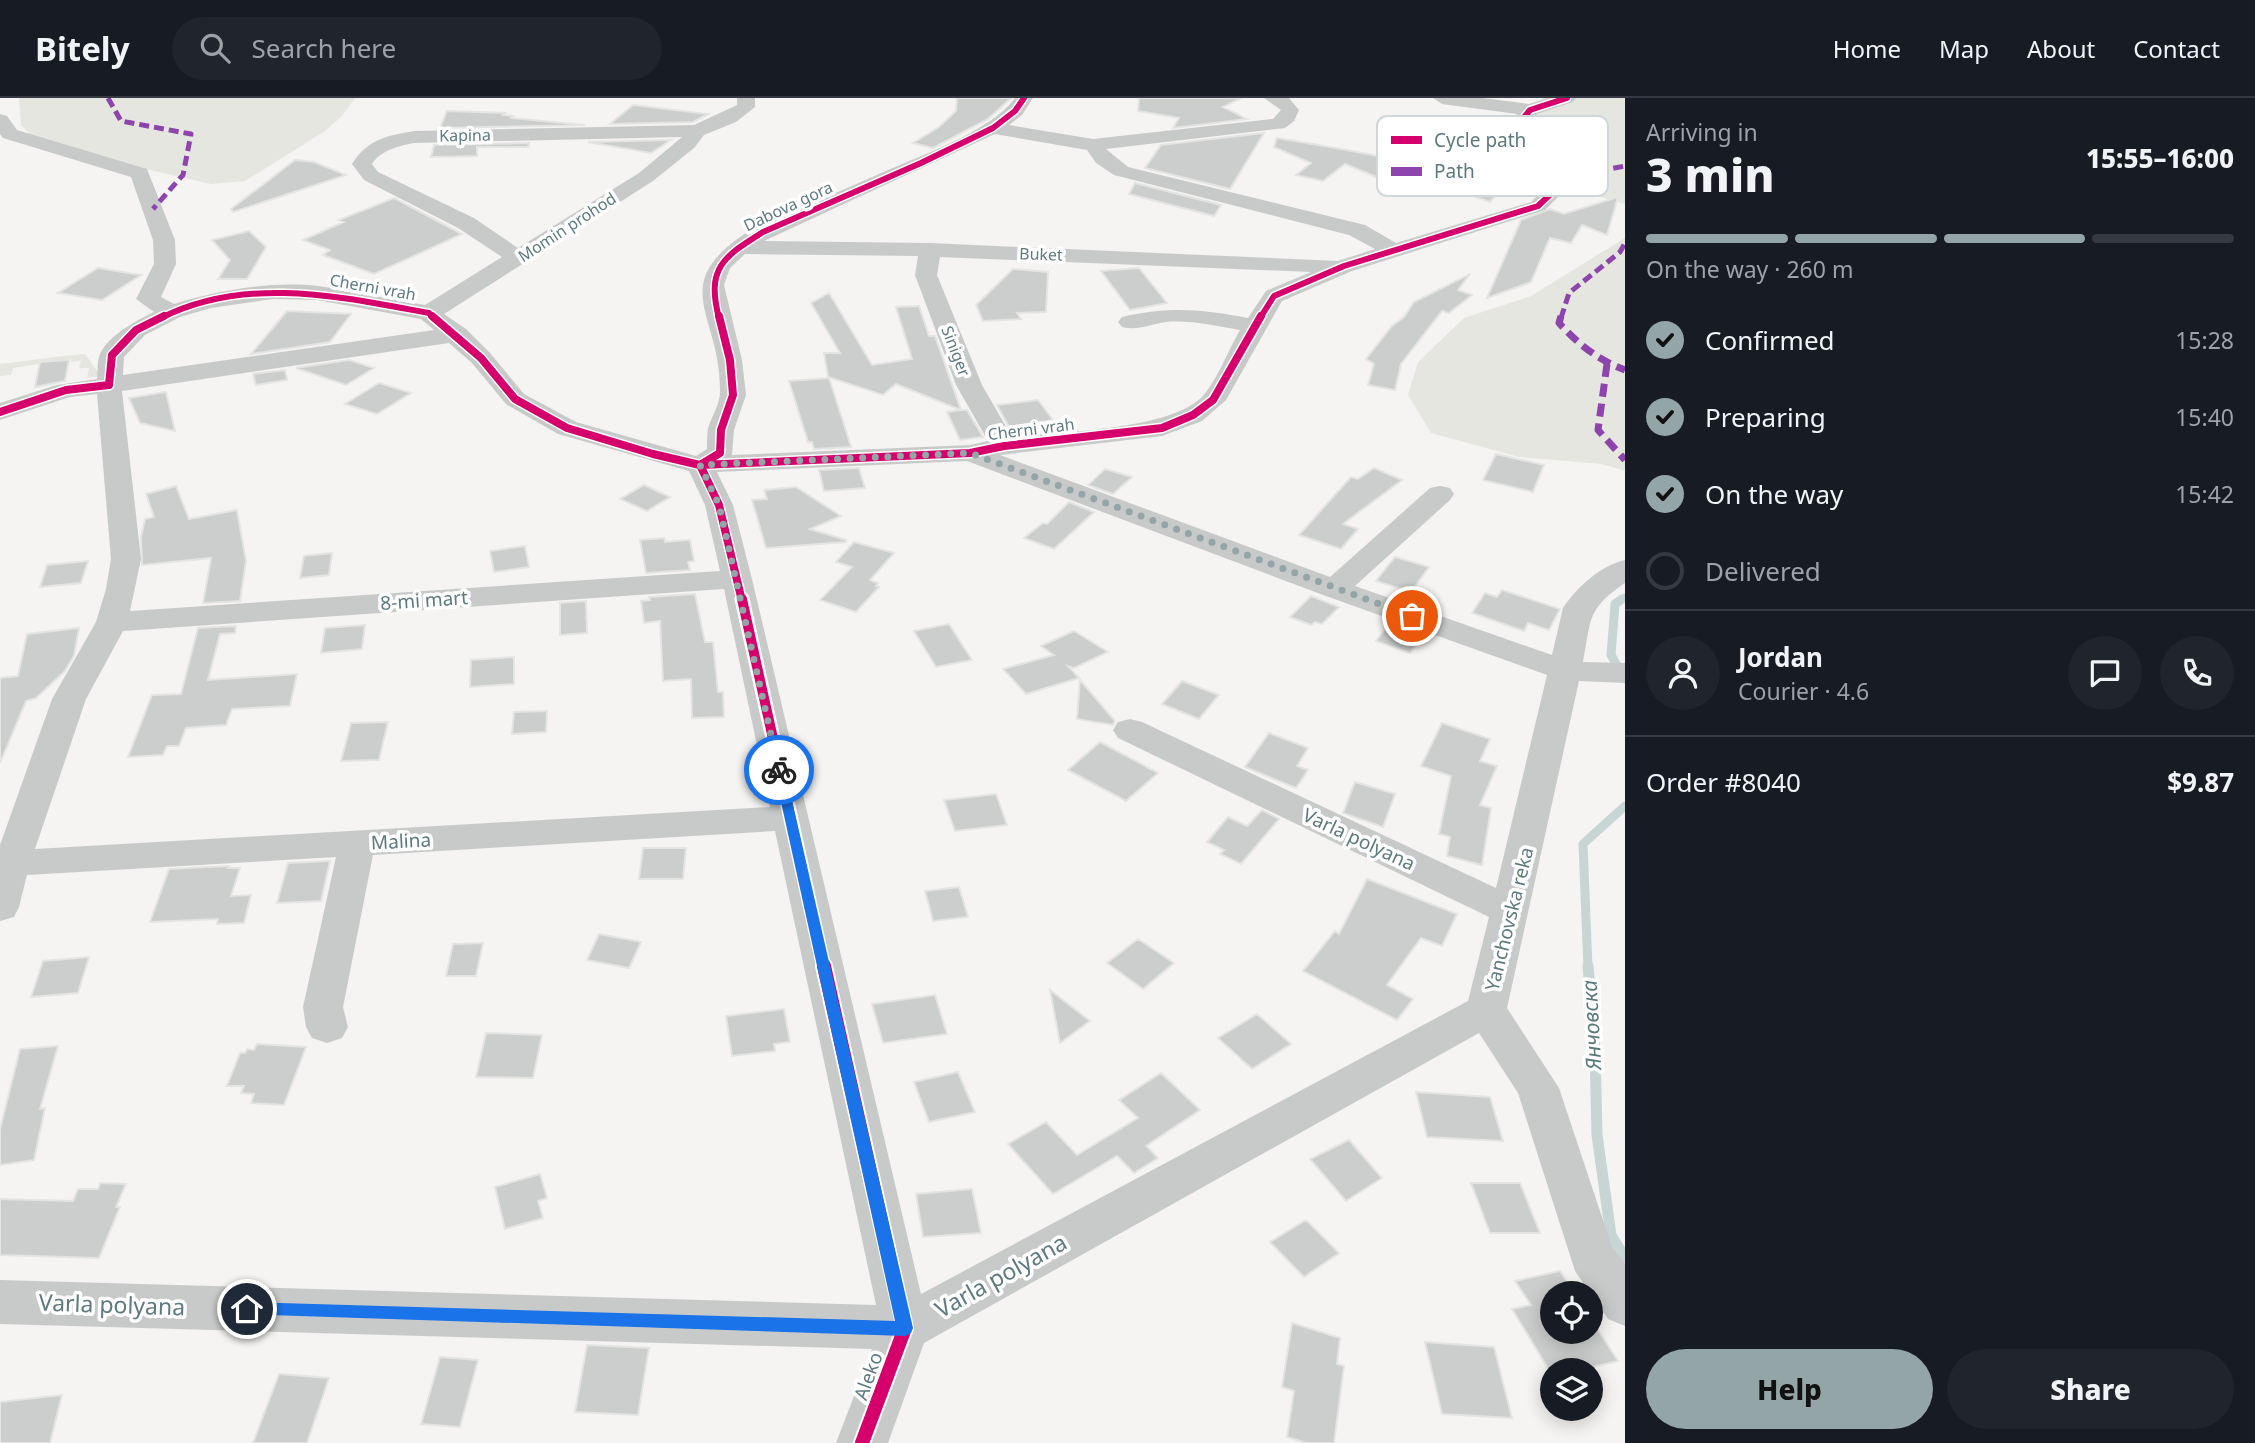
<!DOCTYPE html>
<html lang="en">
<head>
<meta charset="utf-8">
<style>
	body { margin:0; font-family:"Noto Sans",sans-serif; background:#20242c; color:#f1f3f6; height:100vh; display:flex; flex-direction:column; font-size:26px; white-space:nowrap }
	* { box-sizing:border-box; margin:0 }
	p { font-size:23px; color:#9ea1a6 }
	.icon { flex:none; width:38px; height:38px; fill:none; stroke:currentColor; stroke-width:2; stroke-linecap:round; stroke-linejoin:round }
	.map { position:relative; flex:1; overflow:hidden }
	.side { display:flex; flex-direction:column; background:#171b24; width:630px }
	.side>* { flex:none }
	.buttons { position:absolute; left:1540px; top:1183px; display:grid; gap:14px }
	.buttons a { display:grid; place-items:center; width:63px; height:63px; border-radius:50%; background:#171b24; box-shadow:0 4px 18px #0003; font-size:35px }
	.pin { position:absolute; display:grid; place-items:center; width:60px; height:60px; color:#fff; margin:-30px; border:4px solid #fff; border-radius:50%; box-shadow:0 2px 7px #0007 }
	.courier { position:absolute; display:grid; place-items:center; width:70px; height:70px; margin:-35px; border:5px solid #1a73e8; border-radius:50%; background:#fff; color:#222; box-shadow:0 2px 9px #0007 }
	.headline em { font-style:normal; font-weight:800 }
	.headline div { display:flex; flex-direction:column-reverse }
	.headline { display:flex; align-items:center; justify-content:space-between; height:119px; padding:0 21px }
	h1 { font-size:46px; font-weight:800; line-height:52px }
	.bar { display:grid; grid-template-columns:repeat(4,1fr); gap:10px 7px; align-content:center; height:84px; padding:0 21px }
	.bar i { height:9px; border-radius:5px; background:#363941 }
	.bar .on { background:#93a5a7 }
	.bar p { grid-column:span 4 }
	.line { display:flex; align-items:center; gap:18px; padding:0 21px; border-top:2px solid #363941 }
	.line div { flex:1 }
	.round { display:grid; place-items:center; flex:none; width:74px; height:74px; border-radius:37px; background:#20242c }
	ol { padding:0 21px; list-style:none }
	li { display:flex; align-items:center; gap:21px; height:77px }
	li p { margin-inline-start:auto }
	li .icon { padding:7px; border-radius:50%; background:#93a5a7; color:#111; stroke-width:4 }
	li:last-child { color:#9ea1a6 }
	li i { width:38px; height:38px; border:4px solid #363941; border-radius:50% }
	.primary-button { display:flex; gap:14px; margin-top:auto; padding:14px 21px }
	.primary-button a { flex:1; height:80px; border-radius:42px; background:#93a5a7; color:#111; font-size:28px; font-weight:800; line-height:80px; text-align:center }
	.primary-button a+a { background:#20242c; color:#f1f3f6 }
	header { display:flex; align-items:center; gap:42px; box-sizing:border-box; height:98px; padding:0 35px; background:#171b24; border-bottom:2px solid #363941 }
	header strong { font-size:33px }
	nav { display:flex; gap:38px; margin-inline-start:auto; font-size:24px }
	.search { width:490px; height:63px; background:#20242c; display:flex; align-items:center; gap:18px; box-sizing:border-box; padding:0 24px; border-radius:38px; color:#9ea1a6; font-size:26px }
	main { display:flex; flex:1; min-height:0 }
	.map>svg:first-child { display:block }
	.green { fill:#e4e6df }
	.lines { fill:none; stroke-linecap:round; stroke-linejoin:round }
	.stream-far2 { stroke:#c7d5d4; stroke-width:7 }
	.stream-far1 { stroke:#c7d5d4; stroke-width:9 }
	.stream { stroke:#c7d5d4; stroke-width:11 }
	.building { fill:#cbcecd; stroke:#e4e4e2; stroke-width:2 }
	.minor { fill:#c8caca; fill-rule:evenodd }
	.quiet-far1 { stroke:#8e44ad; stroke-width:5; stroke-dasharray:10 5; stroke-linecap:butt }
	.quiet { stroke:#8e44ad; stroke-width:7; stroke-dasharray:13 7; stroke-linecap:butt }
	.cycleway-far3-casing { stroke:#fff; stroke-width:9 }
	.cycleway-far2-casing { stroke:#fff; stroke-width:11 }
	.cycleway-far1-casing { stroke:#fff; stroke-width:15 }
	.cycleway-casing { stroke:#fff; stroke-width:18 }
	.cycleway-far3 { stroke:#d6006c; stroke-width:6 }
	.cycleway-far2 { stroke:#d6006c; stroke-width:8 }
	.cycleway-far1 { stroke:#d6006c; stroke-width:10 }
	.cycleway { stroke:#d6006c; stroke-width:14 }
	.route { fill:#1a73e8 }
	.done { stroke:#93a5a7; stroke-width:7; stroke-dasharray:0 12.6 }
	.labels { text-anchor:middle; stroke-width:7; stroke-linejoin:round; paint-order:stroke }
	.far-street-label { font-size:16px; fill:#5e7a7f; stroke:#fff }
	.street-label { font-size:19px; fill:#5e7a7f; stroke:#fff }
	.water-label { font-size:21px; font-style:italic; fill:#587b7a; stroke:#fff }
	.near-street-label { font-size:23px; fill:#5e7a7f; stroke:#fff }
	.key { fill:#fff; stroke:#cfd7d9; stroke-width:2 }
	.key-label { font-size:19px; fill:#5e7a7f }
</style>
</head>
<body>
<header>
<strong>Bitely</strong>
<div class="search"><svg class="icon" aria-label="search" viewBox="0 0 24 24"><circle cx="10" cy="10" r="6"/><path d="M15 15l6 6"/></svg>Search here</div>
<nav><a>Home</a><a>Map</a><a>About</a><a>Contact</a></nav>
</header>
<main>
<div class="map">
<svg width="1625" height="1345" viewBox="0 0 1625 1345">
	<rect width="100%" height="100%" fill="#f5f4f2"/>
	<path class="green" d="M19 0H355L342 18 325 33 245 83 211 86 41 47 21 27Z
		M1543 0H1625V106L1576 92 1542 77 1520 31 1534 18Z
		M1625 140V373L1602 366 1519 359 1431 335 1408 297 1418 264 1464 220 1531 198Z
		M85 256 101 278 87 280 89 270H79L81 263 71 264V261L13 270 11 277 0 278V266C29 263 56 258 85 256Z"/>
	<g class="lines">
		<path class="stream-far2" d="M1619 503 1625 499"/>
		<path class="stream-far1" d="M1622 501 1615 506 1611 557 1625 581
			M1588 870 1583 746 1625 708"/>
		<path class="stream" d="M1588 868 1595 953 1597 1037 1611 1137 1625 1160"/>
	</g>
	<path class="building" d="M957 0H1011L988 21 933 50 913 45 939 29 956 13Z
		M1139 0H1241L1223 9 1247 21 1173 30 1179 20 1138 13Z
		M633 7 708 16 693 24 610 26Z
		M447 13 505 15 503 17 513 18 511 20 585 27 440 30Z
		M1264 35 1230 91 1145 70 1161 47Z
		M1277 40 1330 49 1426 67 1403 90 1345 66 1323 83 1296 77 1311 65 1274 49Z
		M671 42 651 55 588 44Z
		M529 45 528 49H477V58L431 59 434 47Z
		M295 62 314 64 346 77 233 114 231 111Z
		M1485 77 1509 82 1490 104 1468 96Z
		M1135 85 1221 107 1214 118 1129 96Z
		M1618 99 1607 137 1582 127 1571 145 1550 140 1531 184 1487 200 1521 122 1550 111 1564 116Z
		M394 100 462 136 374 176 323 157 330 152 303 142 344 124 339 122Z
		M249 133 266 149 247 181H218L230 162 212 142Z
		M98 170 141 177 102 202 58 195Z
		M1139 170 1167 205 1130 212 1101 173Z
		M1013 171 1048 174 1046 214 1017 215 1021 221 983 223 976 207Z
		M1470 176 1458 192 1472 197 1449 215 1442 213 1401 266 1395 292 1368 287 1374 266 1366 261 1392 228 1404 219 1414 204Z
		M829 195 872 267 912 261 896 209 919 208 929 238H935L961 312H967L983 339 960 342 947 314 961 312 896 286 883 297 828 279 824 255H840L811 205Z
		M287 213 351 216 330 244 251 256Z
		M69 262 65 283 35 289 40 264Z
		M349 262 374 270 346 287 296 270Z
		M285 272 287 282 256 287 253 276Z
		M829 280 848 339 851 349 814 351 812 344H808L789 283Z
		M379 285 411 295 377 316 345 306Z
		M166 294 175 333 140 325 129 300Z
		M1038 302 1053 322 1009 329 997 307Z
		M1496 356 1544 367 1533 394 1483 382Z
		M859 370 865 390 824 393 819 372Z
		M1374 370 1402 382 1343 426 1358 431 1341 451 1299 437 1351 379 1358 381Z
		M1105 371 1132 379 1113 396 1088 387Z
		M644 387 670 399 647 413 620 401Z
		M176 388 189 421 237 412 246 463 240 503 203 505 211 460 142 467 141 439 145 421 154 419 146 396Z
		M796 389 841 418 810 431 846 442V444L766 450 752 402 767 401 764 392Z
		M1069 404 1094 414 1054 451 1024 440 1043 425 1047 426Z
		M664 440 665 444 690 442 694 463 688 464 690 472 646 475 640 442Z
		M854 444 894 455 870 482 878 485 876 488 879 489 856 514 820 502 852 469 836 464Z
		M525 448 529 469 494 474 490 453Z
		M332 455 329 477 300 480 304 458Z
		M1395 459 1429 469 1411 494 1376 483Z
		M88 463 81 485 40 489 47 467Z
		M1502 492 1560 511 1549 532 1528 525 1524 533 1472 515 1485 495 1497 499Z
		M695 496 705 544H713L718 594H723L724 619 692 620 691 581 663 583 660 523 644 525 641 503 650 502 649 499Z
		M1311 498 1339 509 1322 526 1315 524 1311 527 1290 519Z
		M586 503 587 535 560 537V505Z
		M1390 524 1424 536 1410 555 1376 543Z
		M949 526 972 562 936 569 914 533Z
		M365 527 362 551 321 555 325 530Z
		M236 528 235 535 220 536 208 582 297 576 290 608 232 611 226 627 186 630 179 648H167L163 657 128 659 152 597 181 596 198 530Z
		M79 530 74 558 64 574 36 600 26 603 0 665V580L18 578 27 536Z
		M1074 533 1108 554 1074 570 1068 568 1079 580 1026 596 1003 571 1054 557 1041 548Z
		M514 559V586L470 589 471 562Z
		M1080 582 1115 623 1113 627 1077 621Z
		M1182 583 1219 597 1199 621 1162 606Z
		M547 613 546 634 512 636 514 614Z
		M388 624 379 662 341 663 351 625Z
		M1442 625 1490 641 1480 663 1497 668 1480 707 1491 710 1482 767 1447 758 1450 739 1439 736 1451 678 1421 668Z
		M1269 635 1308 650 1297 668 1308 672 1296 690 1245 669Z
		M1100 644 1158 675 1126 703 1068 672Z
		M1355 684 1395 696 1383 729 1343 715Z
		M996 696 1007 727 955 733 944 702Z
		M1262 712 1279 721 1241 766 1220 756 1224 752 1207 744 1228 719 1247 728Z
		M643 750H686L683 781H639Z
		M330 763 321 803 277 805 288 765Z
		M229 768 228 770H240L231 798 251 797 244 825 217 826 218 821 150 824 169 771Z
		M1367 781 1457 816 1442 848 1421 840 1387 887 1413 901 1397 922 1303 873 1335 833 1339 836Z
		M959 789 968 819 933 823 925 793Z
		M599 836 641 844 629 870 587 862Z
		M1138 841 1174 865 1143 891 1107 865Z
		M483 845 476 878H446L453 846Z
		M89 859 78 895 31 899 43 863Z
		M1050 892 1090 923 1060 945Z
		M935 897 947 936 883 945 872 906Z
		M784 911 790 944 774 946 775 953 732 958 726 918Z
		M1257 916 1291 946 1252 971 1218 940Z
		M486 935 542 937 533 980 476 979Z
		M257 946 306 949 284 1007 251 1005 254 996 241 995 244 988H227L240 955H245L247 951 254 952Z
		M58 948 40 1011 45 1010 34 1062 0 1067V1031L20 951Z
		M958 974 975 1014 929 1024 914 984Z
		M1161 975 1200 1012 1146 1048 1158 1060 1134 1075 1117 1058 1053 1096 1008 1046 1046 1024 1077 1057 1138 1020 1119 1002Z
		M1416 994 1490 999 1503 1043 1427 1039Z
		M1349 1042 1382 1080 1346 1103 1310 1061Z
		M540 1076 547 1100 538 1103 543 1120 505 1131 495 1089Z
		M100 1085 126 1086 116 1109H120L99 1160 0 1157V1101L73 1103 78 1091H98Z
		M1471 1085H1520L1540 1135H1490Z
		M972 1091 981 1135 923 1139 916 1096Z
		M1306 1122 1339 1155 1304 1179 1270 1144Z
		M1560 1173 1574 1195H1552V1234H1591V1221L1618 1263 1580 1272H1549L1512 1211 1531 1207 1515 1183Z
		M1292 1225 1340 1240 1337 1266 1344 1268 1334 1345H1306L1287 1339 1294 1293 1282 1289Z
		M1425 1244 1494 1249 1512 1320 1442 1316Z
		M587 1247 649 1250 638 1317 575 1314Z
		M440 1259 478 1262 460 1329 421 1326Z
		M279 1276 329 1280 307 1345H253Z
		M62 1297 50 1345H0V1304Z"/>
	<g class="lines">
		<path class="minor" d="M737 0H755V9L736 24 704 37 694 50 653 83 444 216 466 231 490 255 524 296 576 324 696 358 707 351C707 344 707 337 708 330 712 318 720 306 720 294 721 212 662 187 755 129 797 112 838 94 879 76 917 59 992 33 1015 0H1033L1022 17 1009 27 1093 41 1273 21 1281 12 1264 0H1289L1299 12 1294 23 1285 30 1106 51 1128 69 1365 127 1396 145 1531 104 1546 89 1502 34 1517 16 1442 6 1433 0H1483L1529 6 1548 0H1576L1573 4 1537 16 1522 34 1567 90 1545 112 1352 173 1282 203 1226 302 1202 323 1162 338 1000 357 1330 479 1430 390 1440 388 1450 390 1454 396 1450 402 1355 488 1552 557 1563 510C1577 489 1600 468 1625 462V485C1586 512 1592 520 1583 564L1625 565V585L1579 583 1507 910 1559 990 1612 1149 1625 1166V1228L1608 1221 1575 1173 1518 995 1479 935 924 1245 888 1345H836L872 1251 0 1226V1182L876 1207 775 733 373 757 343 909 348 929 342 940 327 945 312 940 306 929 303 909 336 759 27 777 19 809 14 819 0 823V747L52 601 96 524 106 491 111 461 97 296 70 299 0 322V305L57 287 97 281C98 274 97 265 99 259 105 239 137 222 154 214L136 201 154 166 153 142 131 79 3 40 0 36V16L7 18 17 32 147 71 175 142 176 166 161 199 174 206C220 192 271 183 318 188 354 193 390 201 425 207L502 159 458 130 364 82 352 66C368 41 386 38 414 33L694 27 737 7ZM995 36 1087 52 1096 65 1114 77 1349 137 1375 151 1338 163 930 145 764 143ZM682 39 639 75 518 150 474 120 378 74 372 66C381 52 399 48 414 45ZM745 156 918 158 915 177 956 287 988 343 970 347 732 357 734 332 746 297 742 262 724 187 730 170ZM940 159 1311 174 1266 193 1248 220C1203 211 1166 208 1122 219L1118 224 1122 229C1137 233 1151 226 1166 224 1191 222 1216 228 1240 232 1229 251 1217 282 1203 298 1171 332 1059 334 1012 339L982 287 937 177ZM273 201 317 202 421 221 434 232 123 277 124 259 145 237 180 219 211 210ZM449 245 472 265 506 306 558 336 689 373 705 407 720 473 130 513 141 461 122 293ZM967 363 1323 497 1547 577 1496 790 1142 624 1130 621 1118 624 1113 632 1118 640 1489 819 1468 903 921 1196 752 481 733 407 717 374ZM724 491 770 709 35 751 86 601 123 533Z"/>
		<path class="quiet-far1" d="M108 0 121 23 191 36 183 77 153 111
			M1557 90 1593 74 1625 68
			M1561 220 1569 195 1620 154 1625 145"/>
		<path class="quiet" d="M1561 218 1559 225C1578 246 1598 262 1625 272
			M1607 266 1598 332 1625 362"/>
		<g class="cycleway-far3-casing">
			<path id="cycleway-far3" d="M161 220C246 177 341 199 429 215L434 220
				M719 220C706 170 723 159 763 134L921 65 993 30 1015 13 1024 0
				M1260 220 1274 198 1344 168 1538 108 1557 90 1512 34 1530 12 1567 0"/>
		</g>
		<g class="cycleway-far2-casing">
			<path id="cycleway-far2" d="M432 218 481 260 515 301 567 330 653 356 700 367 970 355 1004 348 1162 330 1193 317 1213 302 1261 218
				M719 218 730 262 733 297 721 332 720 355 700 367 719 407 742 503
				M0 314 66 292 109 287 112 257 136 232 164 218"/>
		</g>
		<g class="cycleway-far1-casing">
			<path id="cycleway-far1" d="M742 501 824 870"/>
		</g>
		<g class="cycleway-casing">
			<path id="cycleway" d="M824 868 905 1230 862 1345"/>
		</g>
		<use href="#cycleway-far3" class="cycleway-far3"/>
		<use href="#cycleway-far2" class="cycleway-far2"/>
		<use href="#cycleway-far1" class="cycleway-far1"/>
		<use href="#cycleway" class="cycleway"/>
	</g>
	<path class="route" d="M779 669 785 672 913 1230 911 1235 905 1238 241 1216 239 1211 241 1206 247 1204 895 1223 774 672Z"/>
	<g class="lines">
		<path class="done" d="M779 672 719 407 700 367 970 355 1412 518"/>
	</g>
	<g class="labels">
		<g class="far-street-label">
			<text transform="translate(465 37) rotate(-1)" y="6">Kapina</text>
			<text transform="translate(788 108) rotate(-25)" y="6">Dabova gora</text>
			<text transform="translate(567 129) rotate(-33)" y="6">Momin prohod</text>
			<text transform="translate(1041 156) rotate(2)" y="6">Buket</text>
			<text transform="translate(373 189) rotate(10)" y="6">Cherni vrah</text>
			<text transform="translate(956 253) rotate(69)" y="6">Siniger</text>
			<text transform="translate(1031 331) rotate(-7)" y="6">Cherni vrah</text>
		</g>
		<g class="street-label">
			<text transform="translate(424 502) rotate(-4)" y="7">8-mi mart</text>
			<text transform="translate(1359 741) rotate(25)" y="7">Varla polyana</text>
			<text transform="translate(401 743) rotate(-3)" y="7">Malina</text>
			<text transform="translate(1509 821) rotate(-76)" y="7">Yanchovska reka</text>
			<text transform="translate(868 1278) rotate(-70)" y="7">Aleko</text>
		</g>
		<g class="water-label">
			<text transform="translate(1592 927) rotate(-93)" y="7">Янчовска</text>
		</g>
		<g class="near-street-label">
			<text transform="translate(1001 1178) rotate(-29)" y="8">Varla polyana</text>
			<text transform="translate(112 1207) rotate(2)" y="8">Varla polyana</text>
		</g>
	</g>
	<rect x="1377" y="18" width="231" height="80" rx="10" class="key"/>
	<rect x="1391" y="38" width="31" height="8" fill="#d6006c"/>
	<rect x="1391" y="69" width="31" height="9" fill="#8e44ad"/>
	<g class="key-label">
		<text x="1434" y="49">Cycle path</text>
		<text x="1434" y="80">Path</text>
	</g>
</svg>
<div class="buttons">
<a><svg class="icon" aria-label="locate" viewBox="0 0 24 24"><circle cx="12" cy="12" r="6"/><path d="M12 2v4M12 18v4M2 12h4M18 12h4"/></svg></a>
<a><svg class="icon" aria-label="layers" viewBox="0 0 24 24"><path d="M12 4l9 5-9 5-9-5zM3 14l9 5 9-5"/></svg></a>
</div>
<div class="pin" style="left:1412px;top:518px;background:#ea580c"><svg class="icon" aria-label="bag" viewBox="0 0 24 24"><path d="M5 8h14l-1 12H6zM9 8a3 3 0 0 1 6 0"/></svg></div>
<div class="pin" style="left:247px;top:1211px;background:#1f2937"><svg class="icon" aria-label="home" viewBox="0 0 24 24"><path d="M3 11l9-7 9 7M6 9v11h12V9"/></svg></div>
<div class="courier" style="left:779px;top:672px"><svg class="icon" aria-label="bike" viewBox="0 0 24 24"><circle cx="6" cy="16" r="4"/><circle cx="18" cy="16" r="4"/><path d="M6 16l4-8h5l3 8M10 8l3 8H6M13 5h3"/></svg></div>
</div>
<section class="side">
<div class="headline"><div><h1>3 min</h1><p>Arriving in</p></div><em>15:55–16:00</em></div>
<div class="bar"><i class="on"></i><i class="on"></i><i class="on"></i><i></i><p>On the way · 260 m</p></div>
<ol>
<li><svg class="icon" aria-label="check" viewBox="0 0 24 24"><path d="M5 12l5 5 9-10"/></svg>Confirmed<p>15:28</p></li>
<li><svg class="icon" aria-label="check" viewBox="0 0 24 24"><path d="M5 12l5 5 9-10"/></svg>Preparing<p>15:40</p></li>
<li><svg class="icon" aria-label="check" viewBox="0 0 24 24"><path d="M5 12l5 5 9-10"/></svg>On the way<p>15:42</p></li>
<li><i></i>Delivered</li>
</ol>
<div class="line" style="height:126px"><a class="round"><svg class="icon" aria-label="person" viewBox="0 0 24 24"><circle cx="12" cy="8" r="4"/><path d="M4 21q1-7 8-7t8 7"/></svg></a><div><b>Jordan</b><p>Courier · 4.6</p></div><a class="round"><svg class="icon" aria-label="chat" viewBox="0 0 24 24"><path d="M4 5h16v11H9l-5 4z"/></svg></a><a class="round"><svg class="icon" aria-label="phone" viewBox="0 0 24 24"><path d="M5 4h4l2 5-3 2q2 4 5 5l2-3 5 2v4C11 20 4 13 5 4z"/></svg></a></div>
<div class="line" style="height:91px"><div>Order #8040</div><b>$9.87</b></div>
<div class="primary-button"><a>Help</a><a>Share</a></div>
</section>
</main>
</body>
</html>
